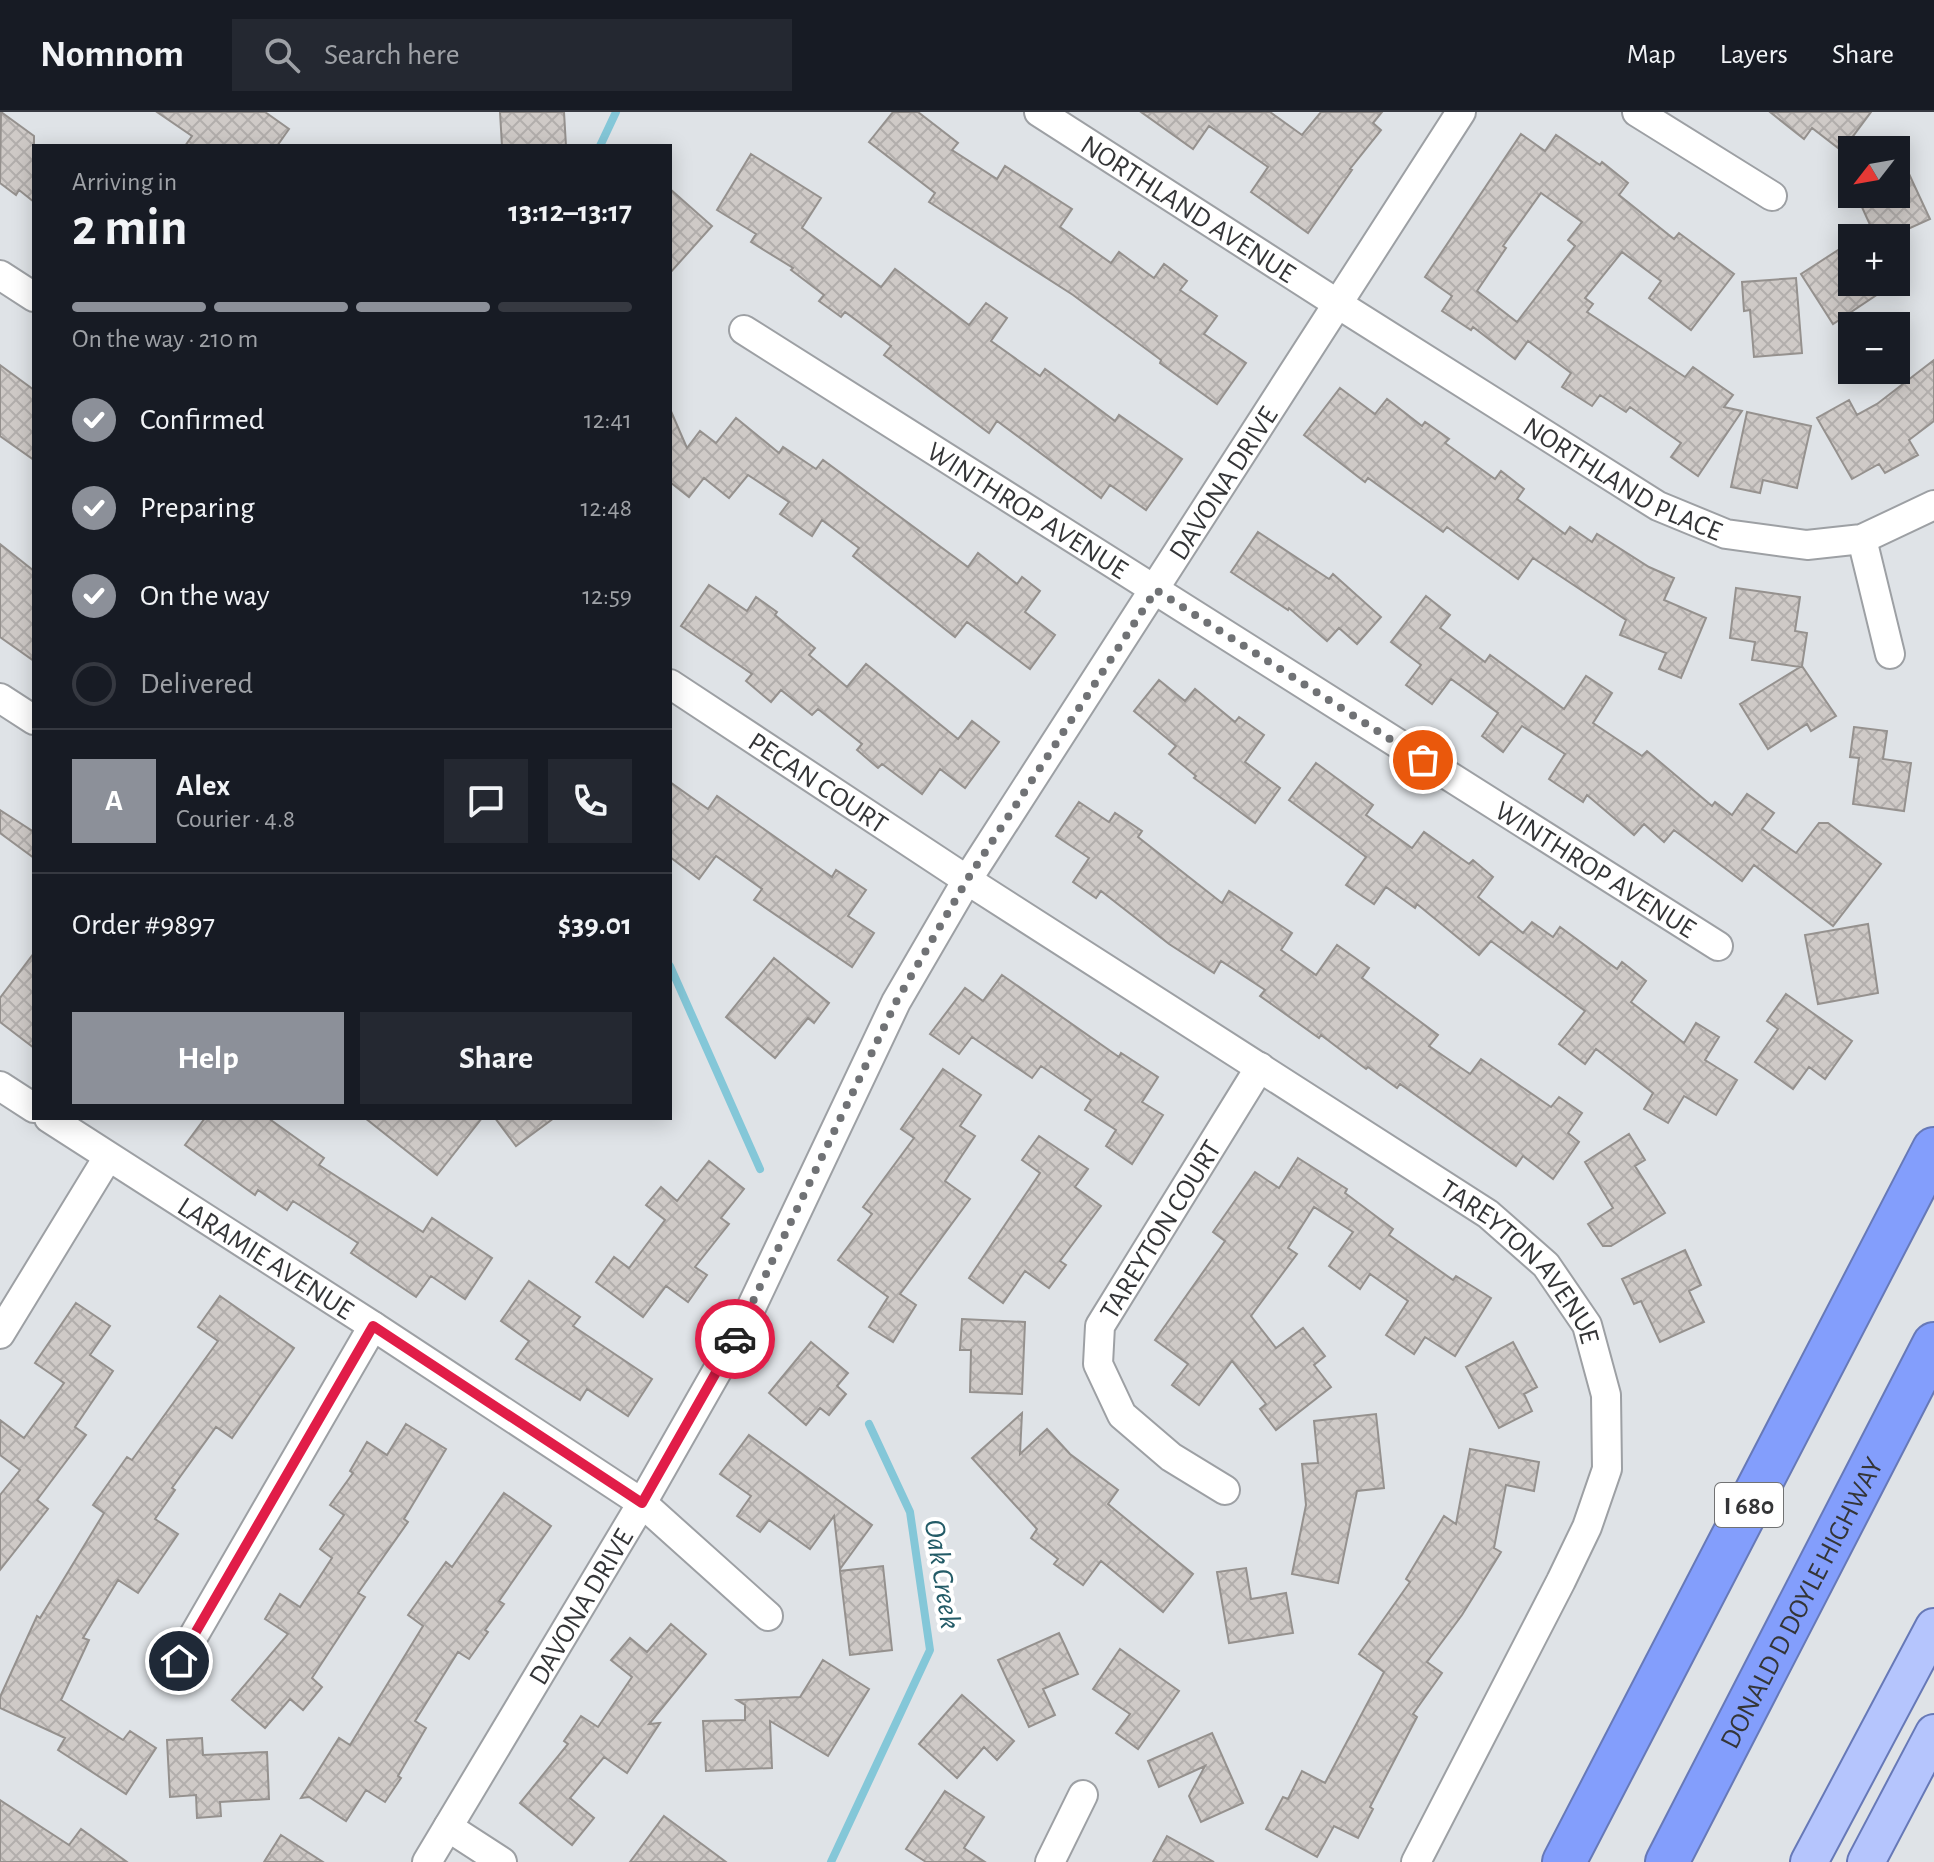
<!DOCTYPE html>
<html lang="en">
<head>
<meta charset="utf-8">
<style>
	body { margin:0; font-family:"Alegreya Sans",sans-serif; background:#242831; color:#f1f3f6; height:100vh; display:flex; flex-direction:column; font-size:30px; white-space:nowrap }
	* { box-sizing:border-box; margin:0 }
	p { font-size:26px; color:#9ea1a6 }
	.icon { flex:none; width:44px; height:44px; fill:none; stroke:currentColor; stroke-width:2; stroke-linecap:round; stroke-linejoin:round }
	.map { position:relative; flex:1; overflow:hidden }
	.drawer { position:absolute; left:32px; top:32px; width:640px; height:976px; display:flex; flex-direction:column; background:#171b24; border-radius:0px; box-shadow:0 4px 20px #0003 }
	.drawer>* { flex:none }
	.needle { width:52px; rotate:239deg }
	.tools { position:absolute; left:1838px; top:24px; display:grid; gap:16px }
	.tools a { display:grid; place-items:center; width:72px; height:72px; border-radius:0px; background:#171b24; box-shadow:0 4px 20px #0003; font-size:40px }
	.pin { position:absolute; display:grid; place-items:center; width:68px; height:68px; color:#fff; margin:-34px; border:4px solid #fff; border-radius:50%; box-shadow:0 2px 8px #0007 }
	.courier { position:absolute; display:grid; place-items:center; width:80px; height:80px; margin:-40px; border:6px solid #e11d48; border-radius:50%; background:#fff; color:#222; box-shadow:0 2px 10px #0007 }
	.overview em { font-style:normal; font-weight:700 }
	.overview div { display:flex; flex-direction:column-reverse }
	.overview { display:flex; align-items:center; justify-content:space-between; height:136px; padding:0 40px }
	h1 { font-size:52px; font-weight:700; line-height:60px }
	.bar { display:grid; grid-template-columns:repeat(4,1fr); gap:12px 8px; align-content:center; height:96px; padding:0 40px }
	.bar i { height:10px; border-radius:6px; background:#363941 }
	.bar .current { background:#8c9099 }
	.bar p { grid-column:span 4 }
	.line { display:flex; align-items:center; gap:20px; padding:0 40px; border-top:2px solid #363941 }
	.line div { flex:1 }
	.round { display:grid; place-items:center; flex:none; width:84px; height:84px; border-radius:0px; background:#242831 }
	ol { padding:0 40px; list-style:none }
	li { display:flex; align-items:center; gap:24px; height:88px }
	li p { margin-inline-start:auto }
	li .icon { padding:8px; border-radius:50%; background:#8c9099; color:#fff; stroke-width:4 }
	li:last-child { color:#9ea1a6 }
	li i { width:44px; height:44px; border:4px solid #363941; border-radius:50% }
	.cta { display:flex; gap:16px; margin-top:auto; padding:16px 40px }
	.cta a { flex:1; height:92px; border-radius:0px; background:#8c9099; color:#fff; font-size:32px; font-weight:700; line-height:92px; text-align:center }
	.cta a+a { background:#242831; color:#f1f3f6 }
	header { display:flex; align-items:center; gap:48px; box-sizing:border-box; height:112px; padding:0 40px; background:#171b24; border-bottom:2px solid #363941 }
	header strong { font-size:38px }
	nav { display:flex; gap:44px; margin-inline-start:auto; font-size:28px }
	.search { width:560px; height:72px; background:#242831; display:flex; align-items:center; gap:20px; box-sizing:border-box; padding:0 28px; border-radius:0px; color:#9ea1a6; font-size:30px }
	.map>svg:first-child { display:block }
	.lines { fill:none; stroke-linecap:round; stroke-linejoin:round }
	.stream { stroke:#84c7d8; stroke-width:8 }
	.building { fill:url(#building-cross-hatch); stroke:#95918e; stroke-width:2; fill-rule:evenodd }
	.minor-casing { stroke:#9da0a4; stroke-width:32 }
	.major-casing { stroke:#6779b7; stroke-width:40 }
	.highway-casing { stroke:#6779b7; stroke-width:46 }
	.minor { stroke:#fff; stroke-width:28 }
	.major { stroke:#b5c5fd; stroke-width:36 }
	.highway { stroke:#839efc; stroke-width:42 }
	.done { stroke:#707275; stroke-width:8; stroke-dasharray:0 14.4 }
	.route { stroke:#e11d48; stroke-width:10 }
	.labels { text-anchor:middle; stroke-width:8; stroke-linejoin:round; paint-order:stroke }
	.shield { fill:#fff; stroke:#717273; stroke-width:2 }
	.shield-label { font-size:26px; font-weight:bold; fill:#343537 }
	.street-label { font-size:28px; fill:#343537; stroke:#fff }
	.water-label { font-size:30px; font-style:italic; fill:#235b67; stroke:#fff }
</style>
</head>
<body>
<header>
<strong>Nomnom</strong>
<div class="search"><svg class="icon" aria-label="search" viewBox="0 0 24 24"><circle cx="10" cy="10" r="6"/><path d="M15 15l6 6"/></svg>Search here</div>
<nav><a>Map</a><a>Layers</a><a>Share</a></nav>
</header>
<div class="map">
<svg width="1934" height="1750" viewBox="0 0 1934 1750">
	<defs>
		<pattern id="building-cross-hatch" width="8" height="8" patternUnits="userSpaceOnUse" patternTransform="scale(2)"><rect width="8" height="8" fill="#cfcac7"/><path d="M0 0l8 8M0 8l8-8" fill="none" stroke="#b2aeac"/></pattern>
	</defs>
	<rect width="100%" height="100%" fill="#dfe3e7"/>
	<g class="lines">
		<path class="stream" d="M600 34 616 0
			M670 854 760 1057
			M831 1750 930 1538 910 1400 869 1312"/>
	</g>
	<path class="building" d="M1 0 34 24V90L19 78 16 83 0 71Z
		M157 0H265L289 17 277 34H185L192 24Z
		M500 0H564L566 34H502Z
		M893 0H918L958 31 952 38 997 67 1005 54 1072 97 1060 115 1111 151 1119 140 1154 166 1164 152 1187 169 1180 178 1217 204 1204 222 1246 251 1217 292 1160 251 1161 248 1073 183 929 90 935 81 869 30Z
		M1141 0H1270L1302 23 1321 0H1382L1373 11 1381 18 1350 57 1352 58 1308 121 1251 80 1268 55 1209 14 1193 37Z
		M1770 0H1871L1842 39 1812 16 1804 27Z
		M1521 22 1545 39 1556 23 1600 53 1602 50 1628 71 1619 83 1674 127 1679 121 1734 162 1691 218 1649 186 1661 169 1622 140 1585 186 1593 192 1587 200 1685 265 1693 255 1733 283 1724 295 1742 299 1698 364 1671 345 1681 331 1630 295 1626 300 1600 283 1592 294 1562 275 1571 261 1528 229 1515 247 1473 215 1471 218 1442 199 1452 184 1425 165ZM1541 81 1582 110 1568 128 1575 134 1517 210 1477 179 1506 136 1503 134Z
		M1896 34 1930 107 1888 126H1876L1856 82H1896Z
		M751 42 821 86 802 116 881 175 895 157 969 213 986 191 1007 206 991 229 1040 264 1045 257 1115 309 1119 303 1182 347 1146 398 1110 373 1101 386 997 309 989 321 884 243 891 234 845 200 841 205 819 189 824 183 791 158 793 156 751 130 756 122 717 98Z
		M670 77 712 114 670 161Z
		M1852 129V170H1896L1833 212 1801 162Z
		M1796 166 1802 241 1754 245 1750 198 1744 199 1742 170Z
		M1934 248V309L1909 328 1918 343 1885 361 1879 352 1852 367 1817 306 1849 288 1857 303 1877 292Z
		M0 253 34 278V348L0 324Z
		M1340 276 1375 302 1387 287 1422 314 1425 310 1449 327 1445 331 1495 367 1501 359 1524 377 1517 387 1565 422 1570 415 1592 430 1597 422 1649 455 1674 466 1664 488 1706 506 1681 566 1659 557 1666 541 1620 523 1626 508 1533 446 1518 467 1447 415 1443 420 1368 366 1365 370 1304 323Z
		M670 297 687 336 700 319 716 331 736 306 779 341 783 335 816 357 823 348 968 455 978 441 1017 472 1022 465 1040 479 1025 500 1055 523 1030 557 967 510 955 525 853 444 859 436 822 408 812 424 780 402 789 390 748 363 729 386 704 366 689 385 670 370Z
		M1747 300 1811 314 1797 376 1763 368 1760 381 1731 375Z
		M1258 420 1329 467 1333 462 1381 505 1357 532 1339 516 1327 529 1289 496 1288 498 1231 460Z
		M0 432 34 459V549L0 525Z
		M709 473 747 499 756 485 777 500 775 503 815 536 809 543 847 575 866 552 958 627 972 609 999 630 965 676 940 657 922 682 882 652 878 656 857 638 862 632 818 597 812 603 781 578 771 590 746 569 752 562 681 514Z
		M1736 476 1800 485 1795 519 1807 521 1802 554 1836 604 1811 619 1807 612 1768 637 1740 592 1800 555 1752 548 1755 530 1730 526Z
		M1426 484 1450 503 1440 516 1485 550 1490 543 1564 597 1586 564 1612 581 1593 611 1642 644 1647 639 1712 694 1715 690 1732 703 1747 682 1774 701 1762 717 1796 741 1819 711H1828L1881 752 1833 814 1754 753 1742 769 1674 718 1664 730 1644 712 1634 723 1587 683 1583 690 1549 667 1565 642 1522 614 1503 640 1482 624 1498 601 1451 567 1432 592 1406 573 1421 553 1391 530Z
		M1159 568 1185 589 1195 577 1235 610 1239 605 1264 623 1245 650 1280 676 1255 711 1194 666 1196 664 1169 642 1176 634 1134 599Z
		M1854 615 1887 619 1883 647 1911 651 1904 699 1853 692 1859 646 1850 645Z
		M1316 651 1373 693 1366 703 1412 736 1424 720 1469 752 1473 748 1493 765 1478 785 1523 821 1532 810 1553 825 1560 815 1617 857 1622 850 1646 869 1631 890 1684 931 1696 911 1719 925 1705 948 1737 968 1716 1003 1684 984 1668 1011 1644 997 1653 981 1596 937 1585 952 1559 932 1585 899 1491 829 1479 843 1417 792 1415 796 1386 775 1374 792 1346 773 1366 745 1289 688Z
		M670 670 708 697 717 684 832 765 836 758 866 778 848 804 874 821 852 855 754 788 762 777 716 744 699 767 670 745Z
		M1079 690 1109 710 1115 701 1142 719 1138 725 1222 791 1229 779 1292 821 1281 838 1316 863 1337 833 1369 856 1362 866 1438 923 1429 934 1470 962 1481 947 1551 995 1559 985 1582 1001 1568 1021 1579 1030 1553 1067 1523 1044 1516 1054 1400 972 1397 976 1368 955 1366 957 1321 923 1319 926 1260 884 1265 878 1221 849 1214 861 1169 832 1101 779 1096 786 1073 770 1089 746 1056 724Z
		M0 698 34 720V746L0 721Z
		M1868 812 1878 881 1818 892 1805 823Z
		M34 841V936L0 910V886Z
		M774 846 829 891 814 911 808 906 775 946 726 905Z
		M1002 863 1119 945 1121 941 1158 965 1142 990 1163 1003 1132 1052 1106 1034 1116 1018 1085 998 1091 988 1041 954 1032 966 972 925 959 942 930 922 965 876 983 889Z
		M1786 882 1852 929 1825 967 1809 955 1793 977 1755 950 1778 917 1767 909Z
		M943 957 981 983 960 1014 975 1024 945 1069 970 1087 900 1182 916 1193 893 1230 869 1215 888 1185 838 1148 872 1102 863 1095 914 1026 901 1017Z
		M205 1006H268L324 1046 319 1053 423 1120 432 1106 492 1146 465 1187 431 1164 416 1185 351 1141 358 1131 293 1089 287 1098 258 1078 255 1083 185 1033Z
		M365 1006H482L437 1063Z
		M495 1006H554L516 1034Z
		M1629 1022 1645 1048 1635 1054 1665 1101 1611 1134H1603L1588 1112 1613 1096 1585 1050Z
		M1039 1024 1088 1057 1075 1075 1101 1094 1060 1149 1066 1153 1049 1176 1025 1159 1003 1191 969 1166 1040 1061 1022 1048Z
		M1298 1046 1347 1077 1345 1081 1393 1117 1389 1123 1453 1168 1456 1164 1491 1186 1455 1244 1425 1225 1414 1242 1386 1223 1408 1189 1370 1162 1360 1177 1329 1154 1353 1120 1314 1095 1288 1136 1297 1142 1251 1204 1276 1236 1303 1216 1325 1244 1314 1253 1331 1275 1276 1318 1260 1297 1266 1292 1232 1249 1199 1293 1172 1273 1188 1252 1155 1228 1225 1129 1213 1120 1255 1060 1279 1076Z
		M709 1049 744 1077 721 1106 729 1112 695 1155 707 1163 688 1190 666 1174 643 1205 596 1170 614 1145 629 1156 665 1108 646 1093 661 1075 677 1089Z
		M1685 1138 1701 1173 1689 1179 1704 1210 1660 1230 1641 1189 1634 1192 1622 1167Z
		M529 1169 580 1205 573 1214 652 1267 628 1304 587 1277 580 1288 516 1247 529 1229 501 1209Z
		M220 1184 294 1236 232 1326 216 1315 172 1376 175 1378 155 1407 178 1422 138 1481 118 1468 83 1526 89 1528 61 1588 123 1628 130 1619 156 1636 126 1682 58 1638 65 1626 0 1596V1585L37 1504 40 1506 104 1401 93 1393 127 1345 132 1348 218 1229 198 1215Z
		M76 1191 110 1214 90 1243 113 1259 75 1315 86 1323 37 1388 48 1397 0 1458V1383L20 1358 0 1343V1308L24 1326 64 1271 35 1251Z
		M962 1207 1025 1210 1022 1282 970 1280 971 1238H960Z
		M811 1230 848 1261 837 1274 846 1282 829 1303 820 1296 806 1313 769 1281Z
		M1513 1230 1537 1275 1524 1282 1532 1299 1499 1316 1466 1255Z
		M1022 1301 1020 1342 1047 1317 1070 1342 1118 1378 1108 1392 1193 1462 1163 1500 1101 1449 1083 1473 1054 1452 1058 1447 1031 1426 1037 1417 972 1346Z
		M1376 1302 1384 1376 1357 1379 1338 1471 1292 1462 1306 1393 1302 1352 1318 1351 1314 1309Z
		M406 1312 446 1337 404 1407 408 1410 358 1481 365 1485 312 1566 322 1575 303 1598 290 1587 265 1616 232 1588 288 1522 265 1507 280 1482 300 1495 332 1446 320 1437 344 1403 330 1393 353 1361 350 1359 367 1330 387 1343Z
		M749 1323 872 1413 840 1457 834 1404 810 1437 769 1408 760 1420 737 1404 751 1384 720 1362Z
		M1470 1337 1539 1350 1534 1379 1506 1373 1494 1436 1501 1440 1462 1503 1427 1550 1442 1561 1413 1602 1417 1605 1370 1695 1373 1697 1358 1726 1334 1714 1317 1745 1266 1717 1283 1685 1288 1687 1302 1659 1325 1671 1384 1560 1359 1542 1410 1470 1406 1467 1444 1404 1456 1412Z
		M504 1381 551 1414 499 1489 504 1492 485 1518 488 1520 469 1547 458 1540 415 1609 426 1616 398 1664 401 1666 385 1690 366 1678 346 1709 309 1685 301 1686 339 1626 350 1633 423 1514 408 1503 446 1450 452 1455Z
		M883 1454 892 1538 850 1543 840 1459Z
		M1246 1456 1251 1487 1286 1481 1293 1521 1229 1531 1217 1460Z
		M671 1512 706 1542 649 1612 660 1611 627 1661 604 1645 570 1686 594 1706 572 1733 520 1691 568 1632 564 1629 581 1604 598 1615 632 1565 611 1548 630 1526 647 1540Z
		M1059 1521 1078 1562 1043 1577 1055 1603 1029 1615 998 1548Z
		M1120 1537 1179 1579 1138 1637 1116 1621 1130 1602 1093 1577Z
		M823 1548 869 1577 828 1644 770 1609 772 1656 706 1659 703 1609 745 1608V1593L737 1588 800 1585Z
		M962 1583 1014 1629 997 1648 984 1635 957 1666 919 1632Z
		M1212 1621 1243 1691 1201 1710 1189 1684 1205 1654 1159 1675 1148 1649Z
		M202 1626 203 1643 267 1640 269 1687 220 1690 221 1704 197 1706 196 1683 170 1685 167 1628Z
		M945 1679 984 1705 964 1736 985 1750H926L906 1737Z
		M0 1688 69 1733 81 1717 127 1750H0Z
		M664 1704 726 1750H630Z
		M281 1723 323 1750H264Z
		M1167 1724 1214 1750H1153Z"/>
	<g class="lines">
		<g class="minor-casing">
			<g id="minor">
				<path id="s1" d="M1039 0 1338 192 1658 394 1726 422 1807 433 1862 427 1934 393"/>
				<path d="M1637 0 1772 84"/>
				<path d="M0 163 34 185"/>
				<path id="s2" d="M744 218 1718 834"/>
				<path d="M1862 427 1890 542"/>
				<path id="s3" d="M670 572 967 768 1488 1102 1546 1153 1587 1213 1606 1283 1607 1357 1587 1415 1561 1469 1416 1750"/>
				<path d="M0 586 34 608"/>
				<path d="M0 974 34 996"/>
				<path id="s4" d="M49 1006 373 1214 642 1391 768 1504"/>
				<path d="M0 1222 108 1045"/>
				<path id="s5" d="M1225 1378 1171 1345 1122 1303 1098 1252 1100 1214 1260 955"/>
				<path d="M179 1549 373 1214"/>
				<path d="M448 1715 502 1750"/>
				<path id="s6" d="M427 1750 642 1391 741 1217 896 890 967 768 1461 0"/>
				<path d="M1050 1750 1083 1683"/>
			</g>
		</g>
		<g class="major-casing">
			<path id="major" d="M1809 1750 1934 1515
				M1866 1750 1934 1621"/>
		</g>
		<g class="highway-casing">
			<g id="highway">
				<path d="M1564 1750 1934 1037"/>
				<path id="s7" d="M1667 1750 1934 1232"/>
			</g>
		</g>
		<use href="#minor" class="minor"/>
		<use href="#major" class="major"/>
		<use href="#highway" class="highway"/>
	</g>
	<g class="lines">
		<path class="done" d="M735 1227 896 890 967 768 1156 478 1423 648"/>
		<path class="route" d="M179 1549 373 1214 642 1391 735 1227"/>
	</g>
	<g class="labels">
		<rect class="shield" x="1715" y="1371" width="68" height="44" rx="6"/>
		<g class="shield-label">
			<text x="1749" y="1402">I 680</text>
		</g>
		<g class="street-label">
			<text dy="10" stroke="none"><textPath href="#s1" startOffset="178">NORTHLAND AVENUE</textPath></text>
			<text dy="10" stroke="none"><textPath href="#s1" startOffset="690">NORTHLAND PLACE</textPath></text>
			<text dy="10" stroke="none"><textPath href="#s6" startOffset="1594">DAVONA DRIVE</textPath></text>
			<text dy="10" stroke="none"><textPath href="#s2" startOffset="336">WINTHROP AVENUE</textPath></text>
			<text dy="10" stroke="none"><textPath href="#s3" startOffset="178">PECAN COURT</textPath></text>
			<text dy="10" stroke="none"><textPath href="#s2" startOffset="1008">WINTHROP AVENUE</textPath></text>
			<text dy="10" stroke="none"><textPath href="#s5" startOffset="336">TAREYTON COURT</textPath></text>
			<text dy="10" stroke="none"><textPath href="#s4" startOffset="258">LARAMIE AVENUE</textPath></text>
			<text dy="10" stroke="none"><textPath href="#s3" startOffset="1032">TAREYTON AVENUE</textPath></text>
			<text dy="10" stroke="none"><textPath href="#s7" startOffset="292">DONALD D DOYLE HIGHWAY</textPath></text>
			<text dy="10" stroke="none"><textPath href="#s6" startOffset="298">DAVONA DRIVE</textPath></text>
		</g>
		<g class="water-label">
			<text transform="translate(943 1462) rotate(81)" y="10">Oak Creek</text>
		</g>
	</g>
</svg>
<div class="tools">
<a><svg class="needle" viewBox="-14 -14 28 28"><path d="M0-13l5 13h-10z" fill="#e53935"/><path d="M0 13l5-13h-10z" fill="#9ea1a6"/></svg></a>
<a>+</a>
<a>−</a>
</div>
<div class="pin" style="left:1423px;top:648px;background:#ea580c"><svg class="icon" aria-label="bag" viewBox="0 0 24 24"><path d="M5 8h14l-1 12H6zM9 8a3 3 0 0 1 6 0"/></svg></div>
<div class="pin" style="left:179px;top:1549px;background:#1f2937"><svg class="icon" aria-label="home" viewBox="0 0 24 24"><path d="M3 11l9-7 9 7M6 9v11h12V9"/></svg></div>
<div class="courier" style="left:735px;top:1227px"><svg class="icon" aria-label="car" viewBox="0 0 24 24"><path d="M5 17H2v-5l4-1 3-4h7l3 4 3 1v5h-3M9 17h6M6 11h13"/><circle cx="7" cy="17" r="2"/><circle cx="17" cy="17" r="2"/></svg></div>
<section class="drawer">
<div class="overview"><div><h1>2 min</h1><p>Arriving in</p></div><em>13:12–13:17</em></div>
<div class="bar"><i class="current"></i><i class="current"></i><i class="current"></i><i></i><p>On the way · 210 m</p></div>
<ol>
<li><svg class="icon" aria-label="check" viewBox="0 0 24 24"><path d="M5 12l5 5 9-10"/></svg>Confirmed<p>12:41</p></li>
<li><svg class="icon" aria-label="check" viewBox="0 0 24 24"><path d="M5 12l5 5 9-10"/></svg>Preparing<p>12:48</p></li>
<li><svg class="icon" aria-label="check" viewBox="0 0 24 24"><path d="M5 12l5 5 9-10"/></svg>On the way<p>12:59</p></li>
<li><i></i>Delivered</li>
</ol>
<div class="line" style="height:144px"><b class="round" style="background:#8c9099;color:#fff">A</b><div><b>Alex</b><p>Courier · 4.8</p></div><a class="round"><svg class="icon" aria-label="chat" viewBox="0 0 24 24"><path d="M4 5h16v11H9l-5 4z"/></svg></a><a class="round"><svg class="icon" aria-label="phone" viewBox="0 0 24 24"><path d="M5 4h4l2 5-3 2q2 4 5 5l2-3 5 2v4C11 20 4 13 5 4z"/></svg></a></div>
<div class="line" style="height:104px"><div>Order #9897</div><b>$39.01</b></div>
<div class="cta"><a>Help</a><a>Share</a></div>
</section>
</div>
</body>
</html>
